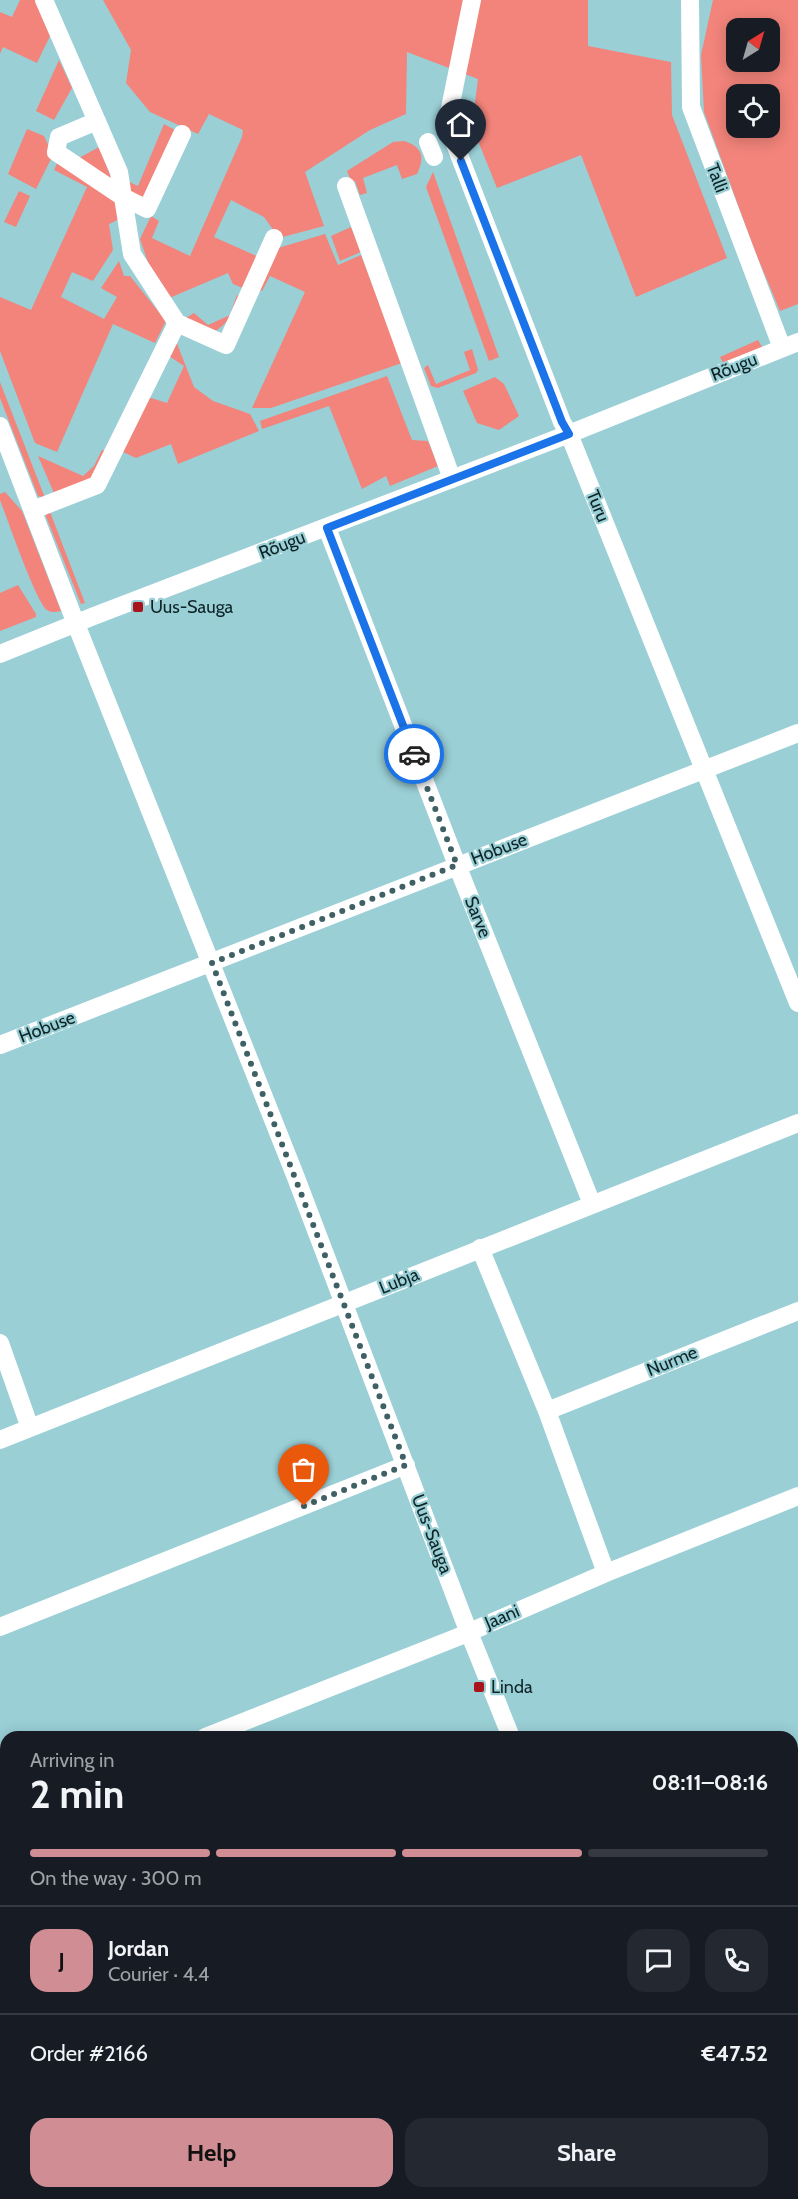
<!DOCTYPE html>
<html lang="en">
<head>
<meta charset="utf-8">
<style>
	body { margin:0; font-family:Cabin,sans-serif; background:#242831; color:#f1f3f6; height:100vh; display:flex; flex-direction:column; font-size:22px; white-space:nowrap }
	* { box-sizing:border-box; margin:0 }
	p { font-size:20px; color:#9ea1a6 }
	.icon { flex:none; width:33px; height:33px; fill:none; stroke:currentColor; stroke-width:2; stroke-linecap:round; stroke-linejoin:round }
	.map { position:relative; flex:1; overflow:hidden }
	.panel { position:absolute; left:0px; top:1731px; width:798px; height:468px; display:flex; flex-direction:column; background:#171b24; border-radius:18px 18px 0 0; box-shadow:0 3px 15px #0003 }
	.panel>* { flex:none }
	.needle { width:39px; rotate:37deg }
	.tools { position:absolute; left:726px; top:18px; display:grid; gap:12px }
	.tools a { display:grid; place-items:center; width:54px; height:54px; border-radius:12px; background:#171b24; box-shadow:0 3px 15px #0003; font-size:30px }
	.pin { position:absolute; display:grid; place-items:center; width:51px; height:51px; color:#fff; margin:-62px -26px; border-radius:50% 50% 50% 0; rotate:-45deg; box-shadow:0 0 6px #0007 }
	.pin .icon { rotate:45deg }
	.courier { position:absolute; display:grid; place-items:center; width:60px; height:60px; margin:-30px; border:4px solid #1a73e8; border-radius:50%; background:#fff; color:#222; box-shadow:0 2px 8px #0007 }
	.overview em { font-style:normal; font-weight:700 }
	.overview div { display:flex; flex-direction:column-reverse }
	.overview { display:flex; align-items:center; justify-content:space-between; height:102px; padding:0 30px }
	h1 { font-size:39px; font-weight:700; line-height:45px }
	.bar { display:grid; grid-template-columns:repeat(4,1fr); gap:9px 6px; align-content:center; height:72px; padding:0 30px }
	.bar i { height:8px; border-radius:4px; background:#363941 }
	.bar .current { background:#d08e94 }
	.bar p { grid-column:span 4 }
	.line { display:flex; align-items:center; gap:15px; padding:0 30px; border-top:2px solid #363941 }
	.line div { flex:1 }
	.round { display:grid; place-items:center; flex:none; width:63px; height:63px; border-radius:18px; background:#242831 }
	.action { display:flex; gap:12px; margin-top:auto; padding:12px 30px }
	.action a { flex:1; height:69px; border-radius:18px; background:#d08e94; color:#111; font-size:24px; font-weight:700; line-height:69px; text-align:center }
	.action a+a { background:#242831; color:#f1f3f6 }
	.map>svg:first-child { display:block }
	.green { fill:#f2847b; fill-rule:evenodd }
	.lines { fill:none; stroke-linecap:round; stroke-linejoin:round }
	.minor { stroke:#fff; stroke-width:18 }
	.done { stroke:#3f6064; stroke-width:6; stroke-dasharray:0 10.8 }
	.route { stroke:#1a73e8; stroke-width:8 }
	.poi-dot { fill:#a8131c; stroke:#9acfd6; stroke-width:2 }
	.labels { text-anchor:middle; stroke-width:4.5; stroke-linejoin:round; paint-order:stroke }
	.street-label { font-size:18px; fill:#0e2426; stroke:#9acfd6 }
	.poi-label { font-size:18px; fill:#0e2426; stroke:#9acfd6; text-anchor:start }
</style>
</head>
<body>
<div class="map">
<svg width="798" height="2199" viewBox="0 0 798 2199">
	<rect width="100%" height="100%" fill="#9acfd6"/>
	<path class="green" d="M20 0H35L50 36 37 63 3 47 0 54V12L12 17Z
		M103 0H588V46L671 62 672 115 727 258 636 297 581 155 497 188 472 126 478 79 407 52 406 114 370 130 305 172 324 226 279 238 264 217 231 200 214 237 259 257 245 289 233 284 228 273 167 299 153 277 140 239 151 216 159 221 152 238 190 256 242 137 243 130 209 114 198 134 150 112 126 83 131 50Z
		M713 0H798V304L780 311 754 249 704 112 701 55ZM736 28H770V62H736ZM736 94H770V128H736Z
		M59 60 72 88 54 120 36 111Z
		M164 124 177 131 145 197C134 199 129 189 125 180L138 186Z
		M27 129 44 136 53 155 36 189 8 174Z
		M404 141C423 147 425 157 417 174L402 179 397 165 363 178 367 193 360 195 355 181H351L347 171 393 142Z
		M99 147 114 185 79 158Z
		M59 159 115 196 122 218 109 224 113 250 93 281 72 272 61 297 104 319 117 297 101 288 119 261 124 276H130L166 321 155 343 113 324 57 452 35 443 0 351V297L31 310 87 187 54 170Z
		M433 172 499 357 489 361 426 187Z
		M19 191 30 196 16 227 4 222Z
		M351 227 361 252 340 261 331 236Z
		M325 234 338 265 361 255 402 363 271 408H252L305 292 270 276 262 291 257 289 278 248Z
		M237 295 241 297C233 312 228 325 212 333L184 319 194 313 208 325 230 315Z
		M174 336 194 387 213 401 250 414 259 431 178 464 171 444 136 458 123 452 148 397 167 403 184 366 166 354Z
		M758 340 762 347 723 363 720 357Z
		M472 349 478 370 476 373 438 388 431 386 424 368 428 365 436 384 470 370 464 352Z
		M387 376 412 440 428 441 438 466 390 486 386 476 362 489 329 406 262 429 260 421Z
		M495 377 504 384 519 416 499 430 477 423 463 391Z
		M0 382 45 498 38 496 0 398Z
		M102 450 108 452 92 480 54 493 38 456 83 476 94 466Z
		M5 492 22 511 61 611C56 612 51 613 47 610 36 602 7 518 0 500V494Z
		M50 512 85 603 81 604 45 514Z
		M18 585 36 614V617L0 631V593Z
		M798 1992V2044L795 2045 798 2054V2093L792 2095V1994Z
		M0 2014 6 2016V2193H23L19 2199H14L0 2192Z
		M792 2142 798 2157V2199H787L785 2193H792Z"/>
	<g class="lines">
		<path class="minor" d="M44 0 119 172 132 254 177 323 226 345 274 238
			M472 0 449 113 453 139 562 422 569 434 798 1003
			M690 0 691 107 782 348
			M97 121 59 137 56 152 123 197 147 209 182 134
			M428 142 434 157
			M346 186 452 479
			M0 426 76 624 295 1175 464 1620 511 1737
			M33 510 97 485 177 323
			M327 528 457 865 592 1204
			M0 654 94 616 569 434 798 342
			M0 1045 798 733
			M480 1248 547 1411 606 1573
			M0 1343 30 1428
			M547 1411 798 1311
			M0 1440 798 1123
			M0 1627 406 1465
			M205 1737 458 1637 606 1573 798 1496
			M0 1775 6 1792
			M0 1836 6 1823
			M792 1885 798 1883
			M461 2193 478 2199
			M686 2193 688 2199
			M123 2199 127 2193
			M280 2199 283 2193"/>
	</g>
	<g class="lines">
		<path class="done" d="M304 1506 406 1465 212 963 457 865 414 754"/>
		<path class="route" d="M414 754 327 528 569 434 562 422 461 161"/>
	</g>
	<g class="poi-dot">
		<rect x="132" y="601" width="12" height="12" rx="3"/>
		<rect x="473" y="1681" width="12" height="12" rx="3"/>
	</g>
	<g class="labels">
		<g class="street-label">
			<text transform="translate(717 178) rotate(69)" y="6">Talli</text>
			<text transform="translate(734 367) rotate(-21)" y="6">Rõugu</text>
			<text transform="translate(598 506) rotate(68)" y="6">Turu</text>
			<text transform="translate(282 545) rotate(-21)" y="6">Rõugu</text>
			<text transform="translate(499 849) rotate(-21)" y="6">Hobuse</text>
			<text transform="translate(478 917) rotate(68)" y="6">Sarve</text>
			<text transform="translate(47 1027) rotate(-21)" y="6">Hobuse</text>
			<text transform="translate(399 1281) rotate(-22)" y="6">Lubja</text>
			<text transform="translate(672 1361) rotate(-22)" y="6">Nurme</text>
			<text transform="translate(432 1534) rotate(69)" y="6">Uus-Sauga</text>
			<text transform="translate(502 1617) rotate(-23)" y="6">Jaani</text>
		</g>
		<g class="poi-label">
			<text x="150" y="613">Uus-Sauga</text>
			<text x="491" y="1693">Linda</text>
		</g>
	</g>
</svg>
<div class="tools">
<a><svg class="needle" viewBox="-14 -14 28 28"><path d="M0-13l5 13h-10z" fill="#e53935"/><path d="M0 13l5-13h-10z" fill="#9ea1a6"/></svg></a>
<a><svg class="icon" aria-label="locate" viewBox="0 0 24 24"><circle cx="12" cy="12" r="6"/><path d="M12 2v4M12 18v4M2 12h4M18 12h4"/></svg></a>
</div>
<div class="pin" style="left:304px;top:1506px;background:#ea580c"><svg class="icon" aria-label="bag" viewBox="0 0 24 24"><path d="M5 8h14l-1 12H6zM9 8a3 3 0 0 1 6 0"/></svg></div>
<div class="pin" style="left:461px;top:161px;background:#1f2937"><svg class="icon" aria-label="home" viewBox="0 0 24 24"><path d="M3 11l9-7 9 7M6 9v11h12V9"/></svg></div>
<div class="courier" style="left:414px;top:754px"><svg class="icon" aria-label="car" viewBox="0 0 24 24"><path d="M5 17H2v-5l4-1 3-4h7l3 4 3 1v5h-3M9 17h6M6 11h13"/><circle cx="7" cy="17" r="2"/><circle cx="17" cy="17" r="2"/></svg></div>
<section class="panel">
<div class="overview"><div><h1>2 min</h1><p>Arriving in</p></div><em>08:11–08:16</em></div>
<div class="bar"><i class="current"></i><i class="current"></i><i class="current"></i><i></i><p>On the way · 300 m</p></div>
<div class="line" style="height:108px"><b class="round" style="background:#d08e94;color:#111">J</b><div><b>Jordan</b><p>Courier · 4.4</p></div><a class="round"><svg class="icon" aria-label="chat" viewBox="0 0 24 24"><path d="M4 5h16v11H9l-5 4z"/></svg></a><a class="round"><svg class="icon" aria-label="phone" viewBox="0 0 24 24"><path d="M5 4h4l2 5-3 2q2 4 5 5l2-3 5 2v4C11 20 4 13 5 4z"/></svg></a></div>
<div class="line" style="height:78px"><div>Order #2166</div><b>€47.52</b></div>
<div class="action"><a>Help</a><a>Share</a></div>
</section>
</div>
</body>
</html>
